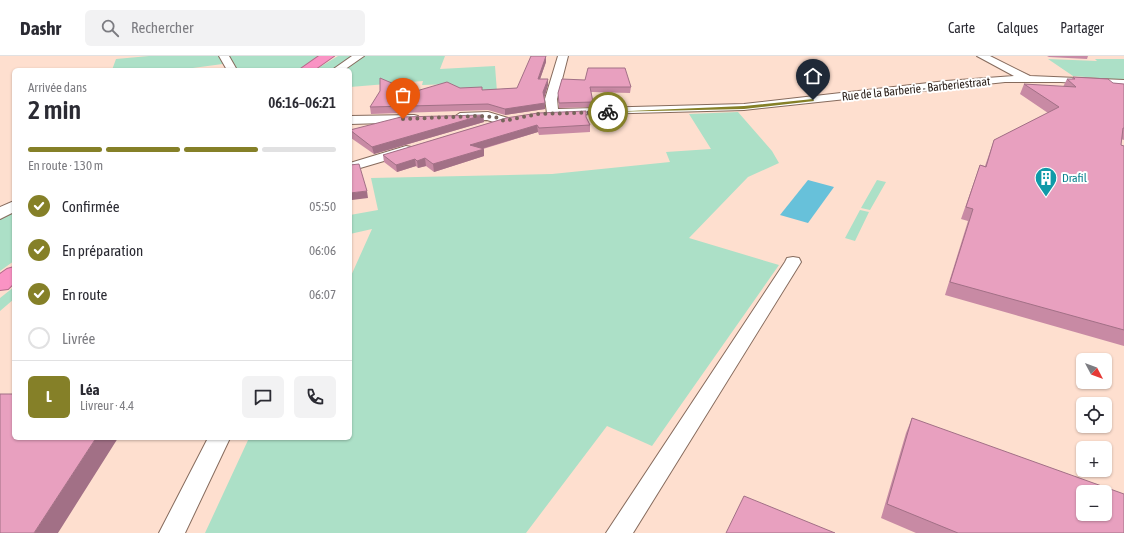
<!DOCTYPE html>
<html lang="fr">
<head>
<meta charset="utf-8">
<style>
	body { margin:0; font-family:"Asap Condensed",sans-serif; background:#f2f2f3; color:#2b2b33; height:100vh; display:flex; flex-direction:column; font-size:15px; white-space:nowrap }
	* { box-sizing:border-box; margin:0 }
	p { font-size:13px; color:#7c7c81 }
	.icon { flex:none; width:22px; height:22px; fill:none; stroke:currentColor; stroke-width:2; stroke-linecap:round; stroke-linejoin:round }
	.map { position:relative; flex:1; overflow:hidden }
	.details { position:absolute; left:12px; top:12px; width:340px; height:372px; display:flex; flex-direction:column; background:#fff; border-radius:6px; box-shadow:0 1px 3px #0004 }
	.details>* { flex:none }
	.needle { width:26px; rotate:131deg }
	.buttons { position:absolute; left:1076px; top:297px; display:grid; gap:8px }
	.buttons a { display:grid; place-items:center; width:36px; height:36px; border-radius:6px; background:#fff; box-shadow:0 1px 3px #0004; font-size:20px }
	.pin { position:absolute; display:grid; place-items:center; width:34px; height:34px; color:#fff; margin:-41px -17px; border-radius:50% 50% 50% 0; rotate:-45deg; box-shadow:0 0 4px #0007 }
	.pin .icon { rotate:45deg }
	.courier { position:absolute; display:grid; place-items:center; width:40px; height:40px; margin:-20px; border:3px solid #858028; border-radius:50%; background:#fff; color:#222; box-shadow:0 1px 5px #0007 }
	.overview em { font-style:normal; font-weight:600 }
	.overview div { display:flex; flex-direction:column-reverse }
	.overview { display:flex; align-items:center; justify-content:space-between; height:68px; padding:0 16px }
	h1 { font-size:26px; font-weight:600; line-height:30px }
	.bar { display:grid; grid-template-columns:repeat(4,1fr); gap:6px 4px; align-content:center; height:48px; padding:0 16px }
	.bar i { height:5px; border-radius:3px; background:#e1e1e2 }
	.bar .on { background:#858028 }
	.bar p { grid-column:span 4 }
	.line { display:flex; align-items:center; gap:10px; padding:0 16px; border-top:1px solid #e1e1e2 }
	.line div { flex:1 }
	.round { display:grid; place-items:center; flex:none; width:42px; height:42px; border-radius:6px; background:#f2f2f3 }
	ol { padding:0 16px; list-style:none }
	li { display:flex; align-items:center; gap:12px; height:44px }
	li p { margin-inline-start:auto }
	li .icon { padding:4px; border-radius:50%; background:#858028; color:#fff; stroke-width:4 }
	li:last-child { color:#7c7c81 }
	li i { width:22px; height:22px; border:2px solid #e1e1e2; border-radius:50% }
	header { display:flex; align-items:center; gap:24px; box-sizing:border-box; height:56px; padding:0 20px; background:#fff; border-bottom:1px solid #e1e1e2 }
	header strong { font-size:19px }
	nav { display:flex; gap:22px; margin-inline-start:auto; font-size:14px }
	.search { width:280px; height:36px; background:#f2f2f3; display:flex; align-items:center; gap:10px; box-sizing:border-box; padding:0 14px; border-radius:6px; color:#7c7c81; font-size:15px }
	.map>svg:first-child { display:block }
	.green { fill:#ace0c7 }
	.water { fill:#67c1da }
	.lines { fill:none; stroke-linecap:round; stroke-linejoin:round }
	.street-casing { stroke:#866b5d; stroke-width:2 }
	.highway-casing { stroke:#b36c8a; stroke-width:2 }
	.street { fill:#fff; fill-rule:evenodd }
	.highway { fill:#fa93c4; fill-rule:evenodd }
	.wall { fill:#c88aa4 }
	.shaded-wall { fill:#a27086 }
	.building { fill:#e8a0bf; stroke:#a27086; fill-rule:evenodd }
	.route { fill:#858028 }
	.done { stroke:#77655c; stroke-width:4; stroke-dasharray:0 7.2 }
	.labels { text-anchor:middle; stroke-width:4; stroke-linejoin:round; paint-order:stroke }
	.far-street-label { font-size:12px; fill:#2f241e; stroke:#fff }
	.far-culture-label { font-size:12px; fill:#0d838f; stroke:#fff; text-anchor:start }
</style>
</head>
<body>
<header>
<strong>Dashr</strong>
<div class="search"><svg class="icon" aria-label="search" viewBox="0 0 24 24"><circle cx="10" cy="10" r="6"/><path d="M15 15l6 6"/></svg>Rechercher</div>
<nav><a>Carte</a><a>Calques</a><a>Partager</a></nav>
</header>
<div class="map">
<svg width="1124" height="477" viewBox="0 0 1124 477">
	<rect width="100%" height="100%" fill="#fedfcf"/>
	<path class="green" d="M149 0H321L298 14H239L230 7 178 14H112L116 3Z
		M338 0H445L440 13 495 10 497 36 454 38 453 28 422 29 423 25 350 31V14H315Z
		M1048 3 1097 5 1095 3H1124V24L1073 20Z
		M738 56 772 95 779 107 748 121 689 182 779 209 652 390 607 370 526 477H205L249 382H350V222L372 173 350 178V159L378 154 371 122 552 118 670 106 666 96 711 93 689 58Z
		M877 124 886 126 870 154 861 152Z
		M14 144V205L0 215V152Z
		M860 154 869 156 855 185 845 182Z
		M14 231V243L0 255V242Z"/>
	<path class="water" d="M808 124 834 131 808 167 780 159Z"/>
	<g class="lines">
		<g class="street-casing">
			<path id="street" d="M219 0H229L237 14H227Z
				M352 0H364L344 14H332Z
				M558 0H568L557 43 558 53 744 48 946 25 1014 20 977 0H990L1030 20 1124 24V30L1061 26H1005L744 54 558 59 553 61 547 57 545 43Z
				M488 56 508 62 510 65 504 69 487 64 460 65 454 61 460 57Z
				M414 59 418 60 420 63 418 66 350 68V60Z
				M406 90 411 91 413 94 411 97 350 115V107Z
				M14 145V156L0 163V151Z
				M793 201 799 202 801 206 633 477H606L785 206 787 202Z
				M208 382H230L185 477H159Z"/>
		</g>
		<g class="highway-casing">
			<path id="highway" d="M319 0H334L314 14H299Z
				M14 211V227L8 233 0 234V218L7 213Z"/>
		</g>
		<use href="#street" class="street"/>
		<use href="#highway" class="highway"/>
	</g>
	<path class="wall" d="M546 0V6L540 23 548 29 544 41 545 53 505 59 488 54 371 58 370 51 413 36 460 32 482 34 517 32Z
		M1047 0H1088L1087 3 1049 1Z
		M1073 21 1113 27 1124 28V84L1121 83V89L1124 90V290L945 239 968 165 961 163 980 109 985 110 994 84 1048 57 1020 38 1024 28 1063 31 1067 23H1072Z
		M562 23 631 31 630 37 591 36 593 46V51L559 52 558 37Z
		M483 59 484 66 374 98 351 82 350 74Z
		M586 61 590 69V76L539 79 538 76 483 93 484 100 434 116 426 110 418 112 416 110 397 116 384 106 383 99 506 62Z
		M912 362 1124 477H916L881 462 906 377Z"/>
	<path class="shaded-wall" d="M546 0V6L538 29V23Z
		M548 23V29L544 43 543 36Z
		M545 47V53L505 59V53Z
		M483 59 484 66 374 98 372 91Z
		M537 69 538 76 471 96 470 89Z
		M484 93V100L434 116 433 108Z
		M425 102 426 110 418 112 417 105Z
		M415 103 416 110 397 116 396 109Z
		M367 135 368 142 352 144 350 137Z
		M96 382H118L58 477H34Z"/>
	<path class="building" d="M531 0H546L538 23H548L543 36 545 47 505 53 488 48 370 51 380 35V22L413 36 447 26 460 32 482 31V34L517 32Z
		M588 12H625L631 31H590L593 46 559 47 558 37 562 23 585 24Z
		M1073 21 1108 23 1113 27 1124 28V72H1123L1121 89 1124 90V274L950 226 973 153 966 151 980 109 986 111 994 84 1059 51 1024 28 1076 31 1067 23H1075Z
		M586 55V61L590 69 539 72 537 69 470 89 484 93 433 108 425 102 417 105 415 103 396 109 383 99 506 62 538 57Z
		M483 59 372 91 350 74 401 61Z
		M359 108 367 135 350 137V109Z
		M0 338H14V382H96L34 477H0Z
		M912 362 1124 438V477H958L887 448ZM1083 436H1105V458H1083Z
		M744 440 835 477H726Z"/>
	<path class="route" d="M813 43 814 45 744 53 606 56 744 50Z"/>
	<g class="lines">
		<path class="done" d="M403 63 477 60 495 61 504 65 538 58 608 56"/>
	</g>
	<defs>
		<g id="building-pin" transform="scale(1.15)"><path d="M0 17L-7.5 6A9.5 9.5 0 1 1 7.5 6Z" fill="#0f9aa8" stroke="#fff"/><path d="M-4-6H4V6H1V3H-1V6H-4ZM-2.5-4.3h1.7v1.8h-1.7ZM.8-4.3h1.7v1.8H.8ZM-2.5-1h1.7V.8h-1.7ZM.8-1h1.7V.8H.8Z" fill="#fff"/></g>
	</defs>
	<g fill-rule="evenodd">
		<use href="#building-pin" x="1046" y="122"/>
	</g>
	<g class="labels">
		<g class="far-street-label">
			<text transform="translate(916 33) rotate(-6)" y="4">Rue de la Barberie - Barberiestraat</text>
		</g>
		<g class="far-culture-label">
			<text x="1062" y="126">Drafil</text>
		</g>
	</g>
</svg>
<div class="buttons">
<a><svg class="needle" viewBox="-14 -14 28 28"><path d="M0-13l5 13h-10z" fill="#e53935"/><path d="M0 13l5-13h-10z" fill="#7c7c81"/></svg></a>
<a><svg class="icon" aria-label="locate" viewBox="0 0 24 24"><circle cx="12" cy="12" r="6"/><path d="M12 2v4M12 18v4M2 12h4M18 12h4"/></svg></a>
<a>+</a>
<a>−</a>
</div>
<div class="pin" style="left:403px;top:63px;background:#ea580c"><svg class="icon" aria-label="bag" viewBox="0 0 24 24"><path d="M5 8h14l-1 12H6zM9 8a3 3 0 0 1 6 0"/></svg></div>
<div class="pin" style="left:813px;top:44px;background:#1f2937"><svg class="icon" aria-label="home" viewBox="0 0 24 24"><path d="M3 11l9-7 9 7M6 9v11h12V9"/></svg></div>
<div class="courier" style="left:608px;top:56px"><svg class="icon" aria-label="bike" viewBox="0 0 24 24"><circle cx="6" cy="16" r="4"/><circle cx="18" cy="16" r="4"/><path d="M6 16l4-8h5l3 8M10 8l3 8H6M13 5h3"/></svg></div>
<section class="details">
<div class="overview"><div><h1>2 min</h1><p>Arrivée dans</p></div><em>06:16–06:21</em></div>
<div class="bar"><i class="on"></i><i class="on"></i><i class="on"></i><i></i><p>En route · 130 m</p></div>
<ol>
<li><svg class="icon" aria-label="check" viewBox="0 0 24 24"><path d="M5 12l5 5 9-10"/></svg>Confirmée<p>05:50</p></li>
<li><svg class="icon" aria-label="check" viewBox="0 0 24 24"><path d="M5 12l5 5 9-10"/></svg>En préparation<p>06:06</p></li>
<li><svg class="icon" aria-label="check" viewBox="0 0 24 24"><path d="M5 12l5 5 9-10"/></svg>En route<p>06:07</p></li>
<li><i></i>Livrée</li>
</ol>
<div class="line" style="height:72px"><b class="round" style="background:#858028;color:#fff">L</b><div><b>Léa</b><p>Livreur · 4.4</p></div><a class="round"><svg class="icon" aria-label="chat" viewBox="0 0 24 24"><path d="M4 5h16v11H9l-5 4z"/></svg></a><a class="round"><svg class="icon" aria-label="phone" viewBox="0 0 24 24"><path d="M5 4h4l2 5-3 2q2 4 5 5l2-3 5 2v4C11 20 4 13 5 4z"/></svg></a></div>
</section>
</div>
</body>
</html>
